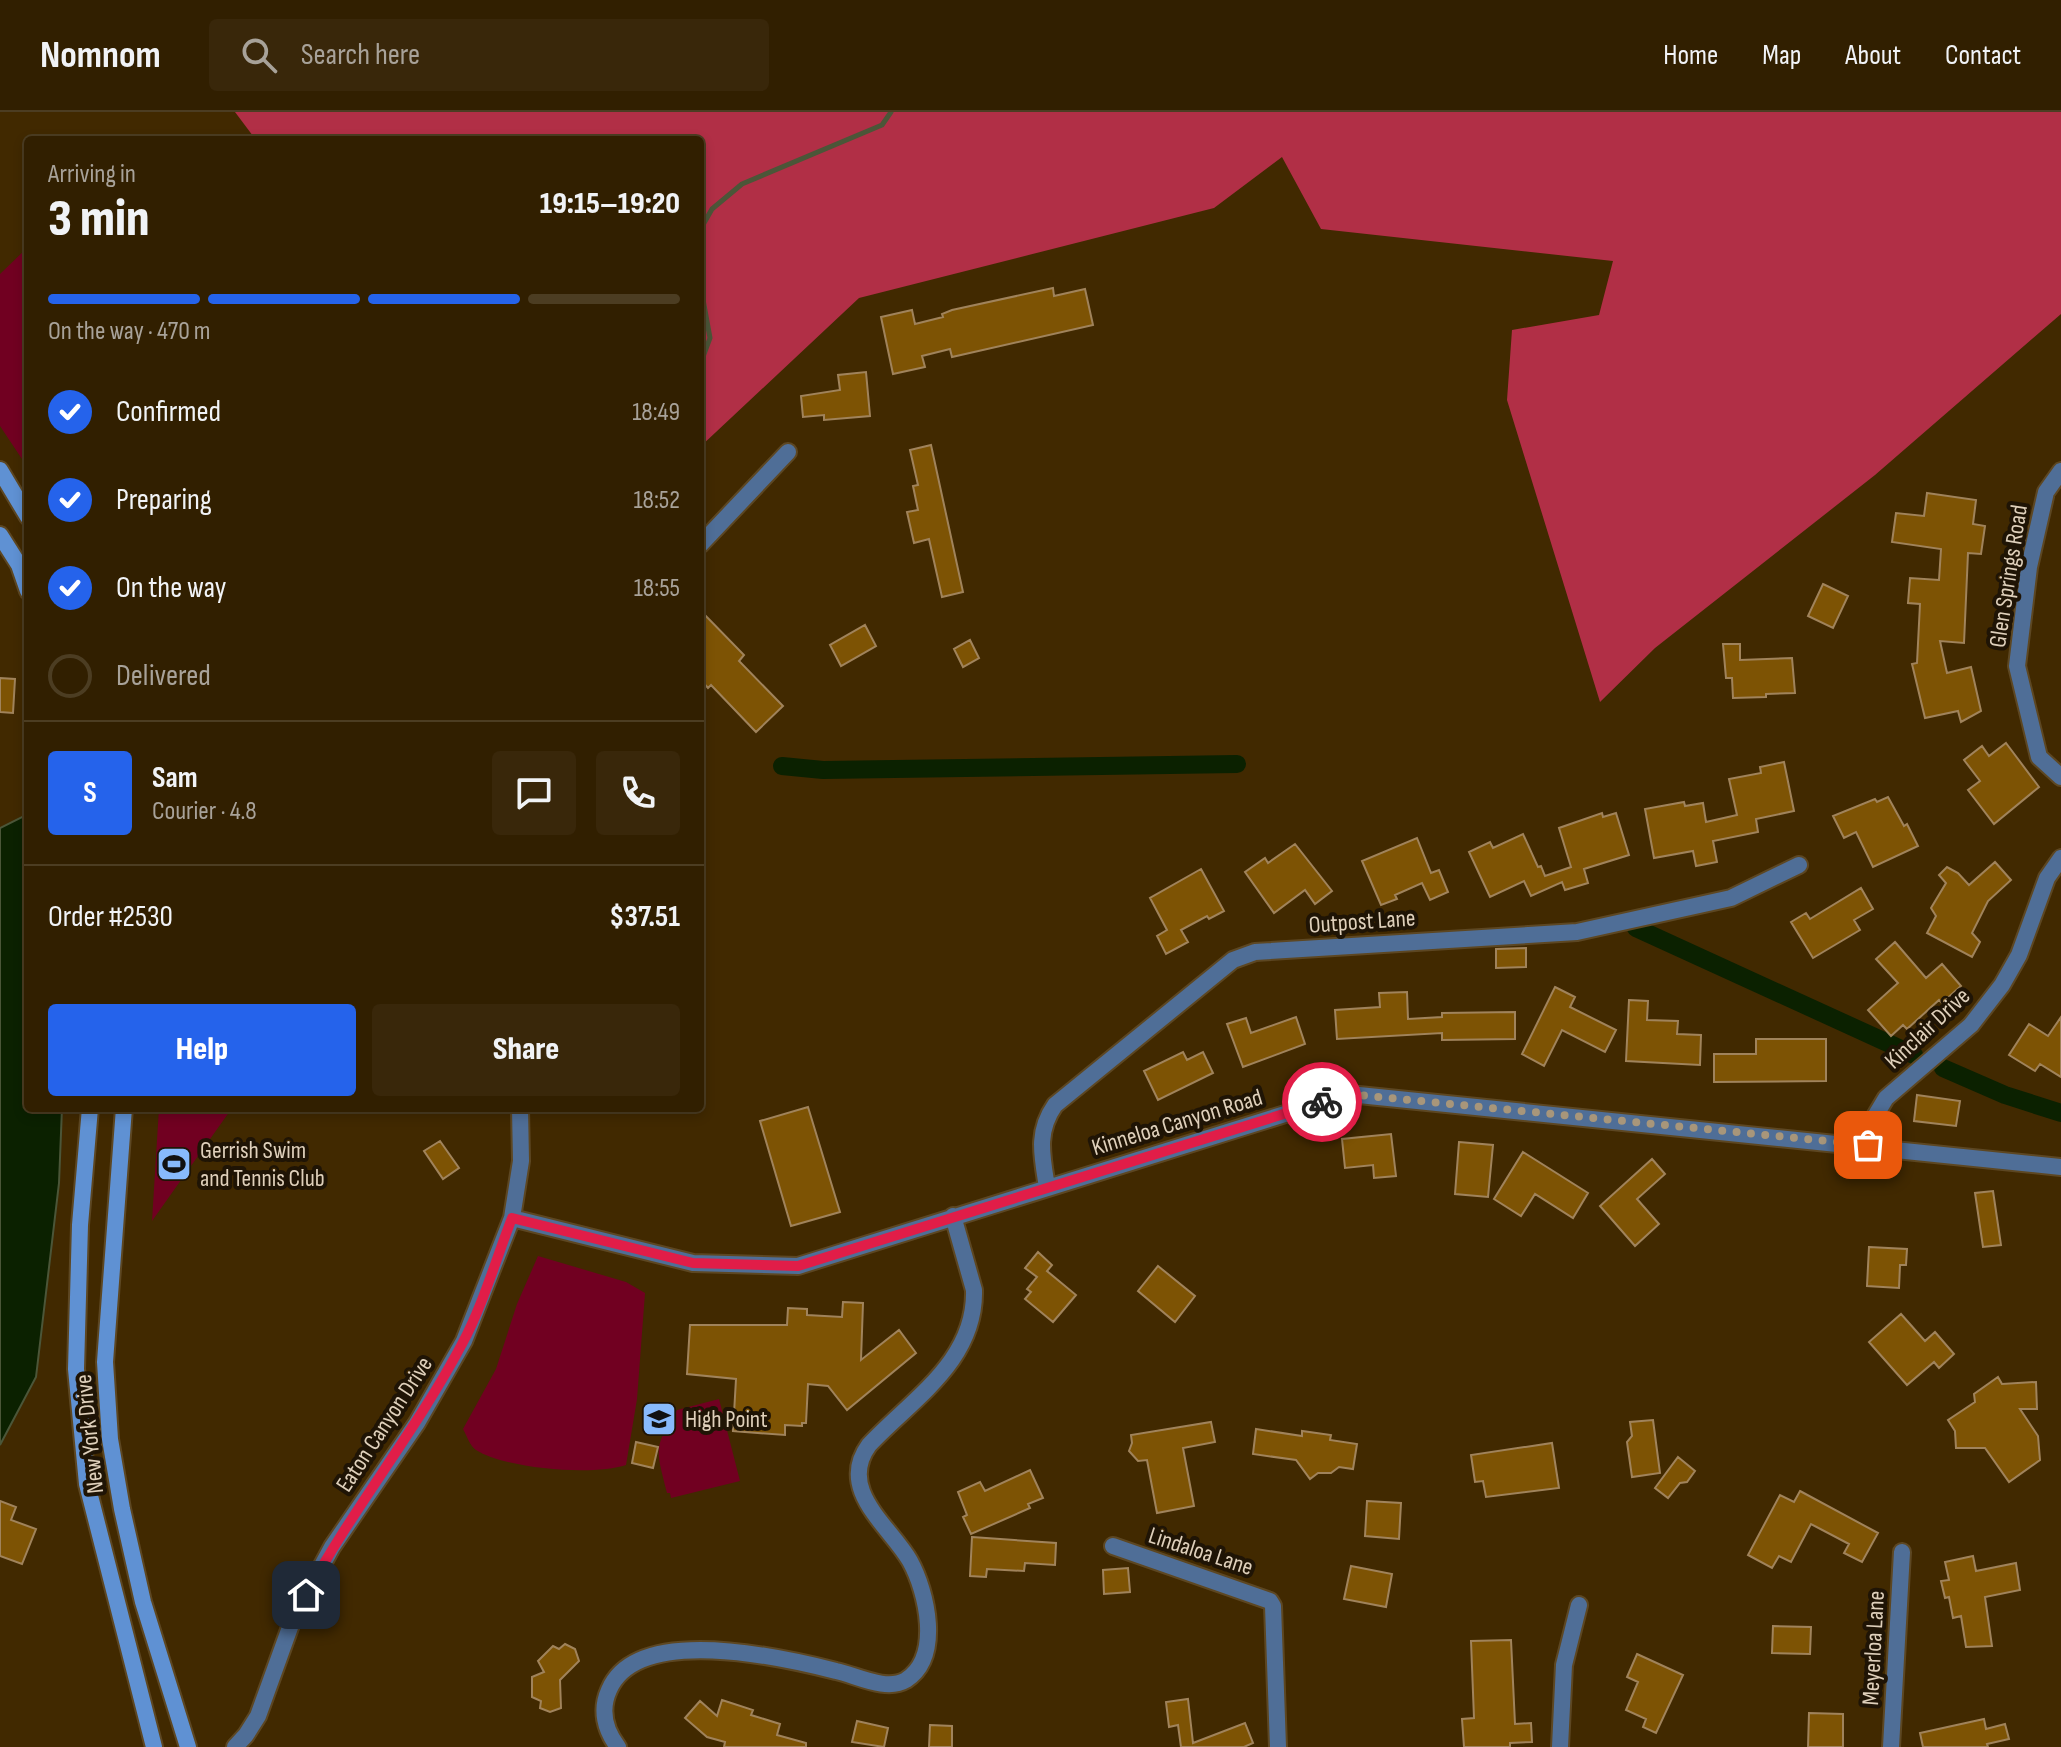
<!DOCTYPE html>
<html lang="en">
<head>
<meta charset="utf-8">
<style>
	body { margin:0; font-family:"Sofia Sans Condensed",sans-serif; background:#39270a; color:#f1f3f6; height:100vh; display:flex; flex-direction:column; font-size:30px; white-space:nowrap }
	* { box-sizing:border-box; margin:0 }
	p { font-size:26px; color:#a8a299 }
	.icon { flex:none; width:44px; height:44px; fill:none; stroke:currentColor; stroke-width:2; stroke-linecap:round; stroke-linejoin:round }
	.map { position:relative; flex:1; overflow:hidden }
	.sheet { position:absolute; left:24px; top:24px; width:680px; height:976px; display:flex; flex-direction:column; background:#311f00; border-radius:8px; box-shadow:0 4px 12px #0003,0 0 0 2px #4c3d22 }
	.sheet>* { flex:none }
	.pin { position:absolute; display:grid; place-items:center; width:68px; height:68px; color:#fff; margin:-34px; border-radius:16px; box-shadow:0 4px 12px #0006 }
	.courier { position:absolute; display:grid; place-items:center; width:80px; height:80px; margin:-40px; border:6px solid #e11d48; border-radius:50%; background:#fff; color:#222; box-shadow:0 2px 10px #0007 }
	.overview em { font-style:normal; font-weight:800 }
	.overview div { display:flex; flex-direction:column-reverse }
	.overview { display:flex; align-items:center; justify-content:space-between; height:136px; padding:0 24px }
	h1 { font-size:52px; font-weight:800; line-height:60px }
	.bar { display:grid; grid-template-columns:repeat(4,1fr); gap:12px 8px; align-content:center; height:96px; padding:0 24px }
	.bar i { height:10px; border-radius:6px; background:#4c3d22 }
	.bar .current { background:#2563eb }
	.bar p { grid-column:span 4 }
	.line { display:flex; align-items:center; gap:20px; padding:0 24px; border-top:2px solid #4c3d22 }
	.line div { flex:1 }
	.round { display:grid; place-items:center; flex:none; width:84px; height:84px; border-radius:8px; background:#39270a }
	ol { padding:0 24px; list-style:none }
	li { display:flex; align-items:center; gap:24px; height:88px }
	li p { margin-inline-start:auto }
	li .icon { padding:8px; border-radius:50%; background:#2563eb; color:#fff; stroke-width:4 }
	li:last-child { color:#a8a299 }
	li i { width:44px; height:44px; border:4px solid #4c3d22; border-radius:50% }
	.button { display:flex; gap:16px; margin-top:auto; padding:16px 24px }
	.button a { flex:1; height:92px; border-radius:8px; background:#2563eb; color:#fff; font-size:32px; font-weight:800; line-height:92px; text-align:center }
	.button a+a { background:#39270a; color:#f1f3f6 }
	header { display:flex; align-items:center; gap:48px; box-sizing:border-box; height:112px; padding:0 40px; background:#311f00; border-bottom:2px solid #4c3d22 }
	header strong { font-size:38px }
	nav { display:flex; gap:44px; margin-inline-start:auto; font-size:28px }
	.search { width:560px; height:72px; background:#39270a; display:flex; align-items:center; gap:20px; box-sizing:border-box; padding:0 28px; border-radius:8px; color:#a8a299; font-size:30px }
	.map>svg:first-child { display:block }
	.green { fill:#710021 }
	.forest { fill:#b12f46 }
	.water { fill:#0b2100; stroke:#4b5638; stroke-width:2 }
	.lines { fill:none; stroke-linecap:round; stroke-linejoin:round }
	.stream { stroke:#4b5638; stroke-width:5 }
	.canal { stroke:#0b2100; stroke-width:18 }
	.building { fill:#7d5304; stroke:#a0835b; stroke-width:2 }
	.street-casing { stroke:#5d4722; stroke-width:20 }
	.secondary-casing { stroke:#5d4722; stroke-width:20 }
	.street { stroke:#4f6e97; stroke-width:16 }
	.secondary { stroke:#5f91d3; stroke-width:16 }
	.done { stroke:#a8967a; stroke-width:8; stroke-dasharray:0 14.4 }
	.route { stroke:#e11d48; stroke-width:10 }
	.labels { text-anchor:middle; stroke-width:8; stroke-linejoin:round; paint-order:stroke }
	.street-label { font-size:24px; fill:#dfd0bb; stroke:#1f1405 }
	.poi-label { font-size:24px; fill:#dfd0bb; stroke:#1f1405; text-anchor:start }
</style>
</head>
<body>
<header>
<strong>Nomnom</strong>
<div class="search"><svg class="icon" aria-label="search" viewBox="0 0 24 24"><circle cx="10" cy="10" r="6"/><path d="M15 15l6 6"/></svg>Search here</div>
<nav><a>Home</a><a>Map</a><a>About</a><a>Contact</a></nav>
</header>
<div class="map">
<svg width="2061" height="1635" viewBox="0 0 2061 1635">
	<rect width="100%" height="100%" fill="#412900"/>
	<path class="green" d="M28 135V356L0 314V162Z
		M159 996H232L152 1109Z
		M538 1144 626 1170 645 1181 637 1287 626 1353C593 1364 506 1357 476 1338 470 1334 467 1324 463 1317L496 1257 517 1192Z
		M719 1287 740 1369 671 1386 670 1381H667C656 1337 653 1337 677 1298Z"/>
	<path class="forest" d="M235 0H2061V202L1875 363 1655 536 1600 590 1507 288 1512 218 1599 203 1613 149 1321 117 1282 45 1214 96 859 186 700 335V28H256Z"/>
	<path class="water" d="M28 702V996H62L59 1071 36 1265 0 1333V716Z"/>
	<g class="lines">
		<path class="stream" d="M700 118 712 97 742 72 882 13 891 0
			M700 171 710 226 700 253"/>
		<path class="canal" d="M782 654 823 658 1237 652
			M1636 816 1914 943
			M1943 956 2005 983 2061 1001"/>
	</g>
	<path class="building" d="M1053 176 1054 184 1085 177 1093 213 952 245 950 237 922 244 925 255 893 262 881 205 912 198 915 212 943 205 942 202 952 198Z
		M866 260 870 304 824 308V303L803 305 801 284 840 278 838 263Z
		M931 333 963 480 942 485 929 427 914 431 907 400 918 398 913 374 918 373 910 338Z
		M1927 381 1976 388 1973 412 1985 414 1981 442 1968 441 1964 531 1940 529 1947 561 1971 555 1981 599 1961 610 1958 599 1925 606 1912 552 1917 551 1920 492 1908 491 1910 466 1939 468 1941 437 1892 430 1896 401 1924 404Z
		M1823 472 1848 484 1833 516 1808 504Z
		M700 498 744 543 739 549 783 594 756 620 711 573 708 576 700 567Z
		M865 513 876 534 841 554 830 533Z
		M970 528 979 546 963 555 954 537Z
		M1723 532H1740V548L1792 546 1795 581 1766 582V585L1733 586 1732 566H1726Z
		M0 566 15 567 13 601 0 600Z
		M2006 631 2039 675 1994 712 1968 678 1980 669 1964 648 1982 634 1989 644Z
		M1784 650 1794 699 1756 707 1758 720 1713 729 1717 750 1696 754 1693 739 1654 746 1645 697 1684 690 1685 694 1703 691 1706 710 1737 703 1729 667 1761 661 1760 655Z
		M1888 685 1904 714 1907 712 1918 734 1873 755 1856 720 1844 726 1833 704 1875 687 1877 690Z
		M1602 701 1603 705 1616 701 1629 743 1584 757 1588 771 1565 778 1562 770 1531 784 1524 769 1490 785 1469 740 1490 730 1493 736 1523 722 1538 755 1541 754 1545 764 1571 755 1559 716Z
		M1417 726 1431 761 1439 758 1448 780 1430 788 1422 771 1395 783 1397 787 1381 793 1362 749Z
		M1295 732 1332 779 1315 792 1305 778 1274 801 1245 760 1265 746 1268 751Z
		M1995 750 2011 768 1988 789 1972 821 1980 830 1972 845 1927 821 1936 804 1931 796 1946 771 1939 763 1947 755 1958 761 1969 773Z
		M1201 757 1224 799 1209 807 1207 804 1181 818 1188 830 1166 842 1157 824 1167 818 1150 786Z
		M1861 776 1873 797 1854 808 1860 818 1813 846 1791 810 1806 801 1810 807Z
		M1895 830 1926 866 1942 852 1961 874 1942 891 1939 888 1907 917 1903 913 1891 924 1868 898 1898 871 1876 847Z
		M1526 836V855L1496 856V837Z
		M1555 875 1575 885 1570 895 1616 918 1605 940 1562 918 1544 954 1522 942Z
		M1407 880 1408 907 1442 905V901L1515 900V927L1442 928V921L1337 927 1335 898 1380 895 1379 881Z
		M1629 888 1648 889 1647 908 1678 909 1677 922 1701 923 1700 953 1626 949Z
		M1296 905 1305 932 1243 955 1227 912 1246 906 1251 921Z
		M2061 905V965L2040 952 2035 959 2009 943 2029 912 2048 924Z
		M1756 927H1826V969L1714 970V942H1756Z
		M1183 940 1187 948 1203 940 1213 961 1158 988 1144 959Z
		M1917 983 1960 989 1956 1014 1914 1009Z
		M808 995 840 1100 791 1114 760 1009Z
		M1391 1022 1396 1064 1374 1066 1373 1053 1345 1056 1342 1027Z
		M440 1029 459 1056 443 1067 424 1039Z
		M1459 1030 1493 1033 1488 1085 1455 1082Z
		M1523 1040 1588 1081 1573 1106 1535 1082 1521 1104 1494 1087Z
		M1652 1047 1665 1062 1637 1087 1659 1112 1635 1134 1600 1094Z
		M1993 1079 2001 1133 1983 1135 1975 1081Z
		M1869 1135 1907 1137 1906 1153H1900L1899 1176 1867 1174Z
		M1038 1140 1052 1153 1047 1159 1076 1183 1053 1210 1025 1187 1031 1180 1027 1177 1037 1165 1025 1156Z
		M1158 1154 1195 1184 1175 1210 1138 1179Z
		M843 1190 863 1191 861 1248 899 1218 916 1241 847 1298 828 1274 808 1272 806 1311H802V1314L785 1313V1323L733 1319 736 1267 687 1262 690 1213H787L788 1196 807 1197V1203L842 1205Z
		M1901 1202 1925 1229 1935 1220 1954 1242 1939 1256 1934 1250 1907 1273 1869 1230Z
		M1998 1265 2002 1272 2036 1270 2037 1297H2020L2038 1324 2040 1348 2009 1370 1985 1336H1956L1955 1319 1948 1308 1975 1290 1974 1282Z
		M1653 1308 1660 1361 1632 1365 1627 1330 1632 1324 1630 1310Z
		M1211 1310 1215 1330 1183 1336 1194 1394 1157 1401 1147 1348 1138 1349 1129 1339 1132 1331 1131 1323Z
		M1256 1317 1302 1324V1319L1331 1323 1330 1328 1357 1332 1353 1357 1339 1355 1331 1361H1318L1310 1367 1296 1348 1253 1342Z
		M636 1330 658 1335 653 1356 632 1351Z
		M1552 1331 1559 1376 1486 1385 1483 1369 1475 1370 1471 1343Z
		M1678 1345 1695 1359 1687 1370 1680 1371 1668 1386 1655 1376Z
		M1030 1358 1043 1386 1028 1392 1030 1396 971 1422 963 1405 967 1403 958 1380 980 1370 985 1379Z
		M1800 1379 1878 1421 1862 1450 1844 1441 1849 1432 1811 1412 1791 1450 1779 1444 1772 1456 1748 1443 1780 1383 1794 1390Z
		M0 1389 16 1395 11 1408 36 1417 22 1452 0 1444Z
		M1367 1389 1401 1391 1399 1427 1365 1424Z
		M972 1425 1056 1431 1055 1453 1025 1451 1024 1459 987 1457 986 1465 970 1464Z
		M1973 1444 1976 1459 2016 1451 2020 1478 1985 1485 1992 1534 1966 1535 1961 1504 1953 1506 1949 1485 1945 1486 1941 1469 1949 1468 1945 1450Z
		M1351 1454 1392 1462 1386 1495 1344 1487Z
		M1128 1456 1130 1480 1104 1482 1103 1458Z
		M1773 1514 1811 1515 1810 1542 1772 1541Z
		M1511 1528 1515 1612 1531 1611 1532 1630 1510 1631V1635H1464L1462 1607 1474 1606 1471 1529Z
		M565 1532 575 1537 579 1549 560 1568 561 1596 550 1600 540 1596 541 1589 532 1585V1565L544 1560 538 1549 553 1534 559 1537Z
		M1637 1542 1683 1563 1656 1621 1643 1615 1646 1607 1626 1598 1638 1570 1627 1565Z
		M1188 1587 1193 1631 1245 1611 1253 1631 1244 1635H1181L1178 1613 1169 1615 1166 1590Z
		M722 1588 753 1598 751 1603 780 1612 777 1623 806 1631V1635H724L725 1630 707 1625 685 1606 700 1589 717 1604Z
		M1809 1601 1843 1602V1635H1808Z
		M1984 1607 1986 1617 2005 1612 2009 1627 1987 1632 1988 1635H1923L1920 1621Z
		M857 1609 888 1616 884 1635 852 1630Z
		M930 1613 952 1614V1635H929Z"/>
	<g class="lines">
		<g class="street-casing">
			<path id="street" d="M2061 359 2046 380 2029 455 2017 554 2039 645 2061 665
				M700 433 788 340
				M1868 1033 1871 1011 1886 986 1971 913 2002 873 2019 843 2047 766 2061 746
				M1047 1075C1042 1044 1036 1020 1055 993L1233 848 1255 840 1577 820 1731 786 1799 753
				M512 1106 693 1151 798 1154 1349 982 2061 1055
				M1113 1434 1270 1489 1273 1494 1278 1635
				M235 1635 246 1623 258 1604 293 1507 332 1435 417 1311 464 1229 512 1106 521 1049 520 996
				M618 1635C605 1618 600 1598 609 1578 637 1512 781 1545 836 1559 856 1563 886 1580 906 1568 942 1545 927 1480 910 1449 891 1415 836 1378 869 1333 912 1287 976 1249 974 1178L953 1104
				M1560 1635 1564 1553 1579 1493
				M1891 1635 1902 1440"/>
		</g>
		<g class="secondary-casing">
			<path id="secondary" d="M0 358 28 405
				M0 423 19 453 28 479
				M90 996 80 1113 76 1257 87 1372 154 1635
				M124 996 105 1250 110 1327 122 1397 143 1490 188 1635"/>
		</g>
		<use href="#street" class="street"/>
		<use href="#secondary" class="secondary"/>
	</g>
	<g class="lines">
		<path class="done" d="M1322 990 1349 982 1868 1033"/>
		<path class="route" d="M306 1483C353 1396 416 1319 462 1232 483 1193 496 1147 512 1106L693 1151 798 1154 1322 990"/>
	</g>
	<defs>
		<g id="stadium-square" transform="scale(1.8)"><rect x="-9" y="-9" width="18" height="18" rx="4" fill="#88bafc" stroke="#1f1405"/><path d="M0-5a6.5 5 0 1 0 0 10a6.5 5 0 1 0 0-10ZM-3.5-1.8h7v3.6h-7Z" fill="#111"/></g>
		<g id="school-square" transform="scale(1.8)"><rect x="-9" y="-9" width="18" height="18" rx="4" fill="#88bafc" stroke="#1f1405"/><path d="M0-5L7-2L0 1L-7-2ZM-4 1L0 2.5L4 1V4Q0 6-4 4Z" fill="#111"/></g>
	</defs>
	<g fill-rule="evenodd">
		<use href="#stadium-square" x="174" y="1052"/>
		<use href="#school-square" x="659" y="1307"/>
	</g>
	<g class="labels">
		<g class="street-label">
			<text transform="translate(2008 464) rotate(-81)" y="8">Glen Springs Road</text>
			<text transform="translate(1362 809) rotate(-4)" y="8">Outpost Lane</text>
			<text transform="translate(1927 916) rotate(-43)" y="8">Kinclair Drive</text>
			<text transform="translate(1177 1010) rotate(-17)" y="8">Kinneloa Canyon Road</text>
			<text transform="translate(384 1312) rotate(-57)" y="8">Eaton Canyon Drive</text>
			<text transform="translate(89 1322) rotate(-96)" y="8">New York Drive</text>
			<text transform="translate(1201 1439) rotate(18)" y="8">Lindaloa Lane</text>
			<text transform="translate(1873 1536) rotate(-87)" y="8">Meyerloa Lane</text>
		</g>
		<g class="poi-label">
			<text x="200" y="1046">Gerrish Swim<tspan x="200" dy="28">and Tennis Club</tspan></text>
			<text x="685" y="1315">High Point</text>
		</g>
	</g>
</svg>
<div class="pin" style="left:1868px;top:1033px;background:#ea580c"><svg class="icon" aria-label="bag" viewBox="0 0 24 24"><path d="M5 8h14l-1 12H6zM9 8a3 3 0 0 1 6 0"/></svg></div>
<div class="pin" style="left:306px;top:1483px;background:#1f2937"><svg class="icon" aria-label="home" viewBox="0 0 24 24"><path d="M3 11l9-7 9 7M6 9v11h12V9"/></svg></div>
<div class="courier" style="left:1322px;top:990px"><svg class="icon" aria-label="bike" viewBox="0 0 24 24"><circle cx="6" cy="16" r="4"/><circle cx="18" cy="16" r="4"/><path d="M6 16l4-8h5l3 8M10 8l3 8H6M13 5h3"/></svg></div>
<section class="sheet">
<div class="overview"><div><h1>3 min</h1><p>Arriving in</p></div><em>19:15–19:20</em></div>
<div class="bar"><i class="current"></i><i class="current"></i><i class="current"></i><i></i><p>On the way · 470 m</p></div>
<ol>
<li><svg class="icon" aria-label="check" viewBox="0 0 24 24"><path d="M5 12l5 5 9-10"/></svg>Confirmed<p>18:49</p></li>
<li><svg class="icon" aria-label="check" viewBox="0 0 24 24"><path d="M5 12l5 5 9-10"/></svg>Preparing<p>18:52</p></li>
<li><svg class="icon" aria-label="check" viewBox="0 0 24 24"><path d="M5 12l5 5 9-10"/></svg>On the way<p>18:55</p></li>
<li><i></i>Delivered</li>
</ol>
<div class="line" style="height:144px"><b class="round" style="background:#2563eb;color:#fff">S</b><div><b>Sam</b><p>Courier · 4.8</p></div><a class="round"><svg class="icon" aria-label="chat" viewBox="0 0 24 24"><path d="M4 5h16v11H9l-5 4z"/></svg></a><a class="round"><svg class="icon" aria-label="phone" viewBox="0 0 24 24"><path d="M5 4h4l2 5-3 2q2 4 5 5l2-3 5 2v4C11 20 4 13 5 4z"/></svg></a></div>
<div class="line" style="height:104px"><div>Order #2530</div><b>$37.51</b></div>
<div class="button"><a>Help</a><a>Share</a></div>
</section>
</div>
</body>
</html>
